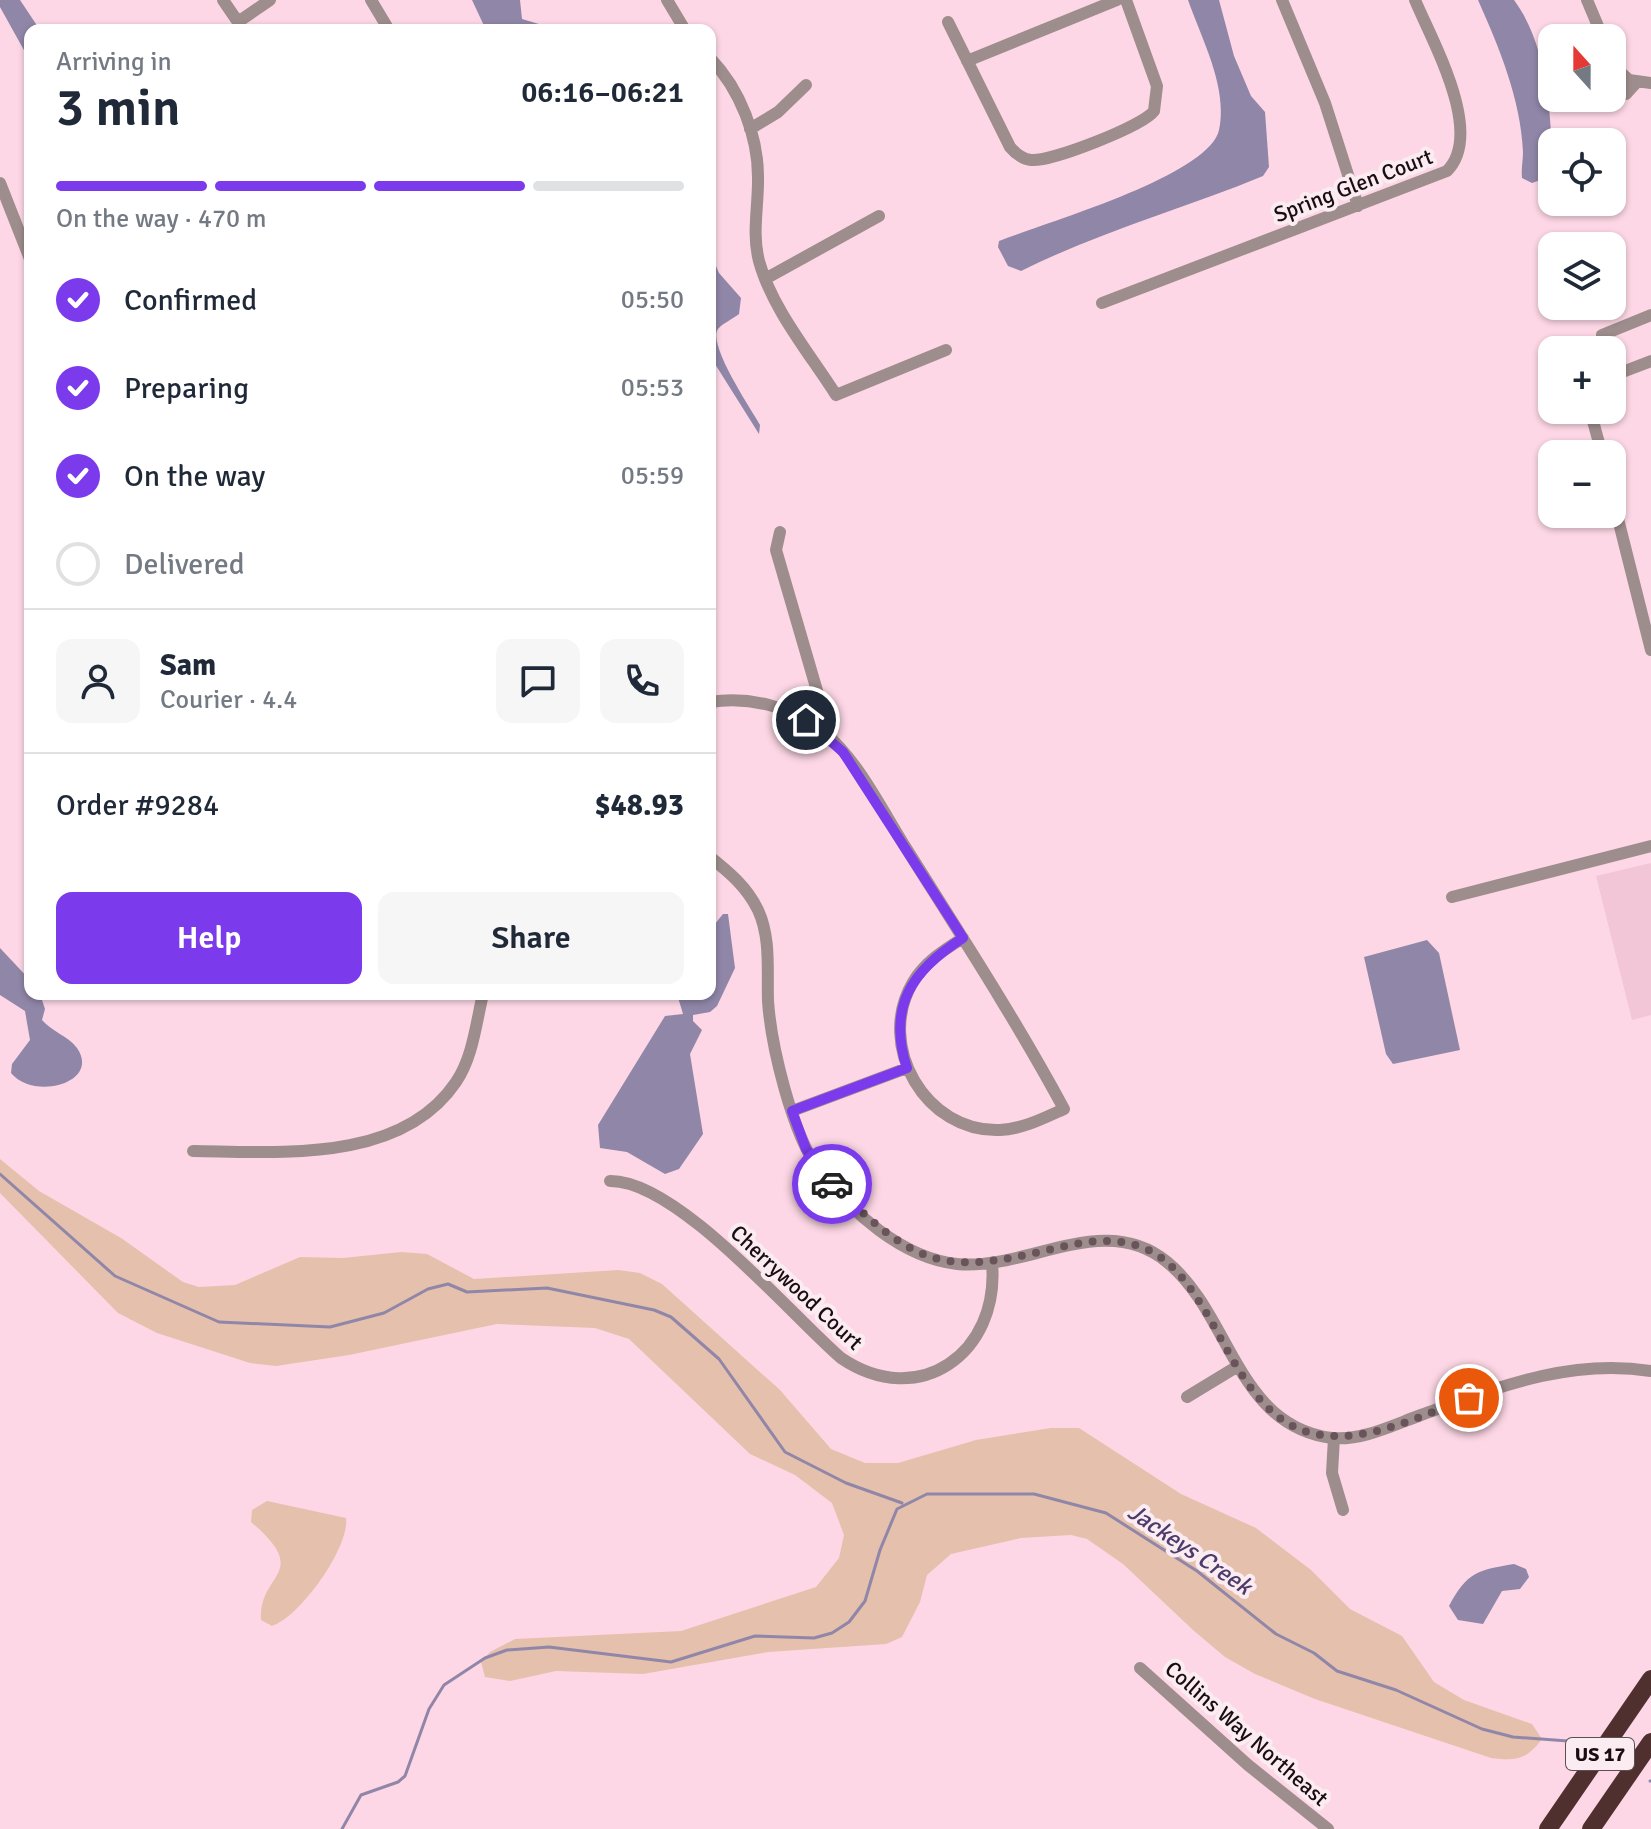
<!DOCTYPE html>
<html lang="en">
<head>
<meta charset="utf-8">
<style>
	body { margin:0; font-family:Signika,sans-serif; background:#f6f6f7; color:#1f2937; height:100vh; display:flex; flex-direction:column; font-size:30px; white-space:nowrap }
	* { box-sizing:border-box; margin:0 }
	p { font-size:26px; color:#747a83 }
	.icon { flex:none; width:44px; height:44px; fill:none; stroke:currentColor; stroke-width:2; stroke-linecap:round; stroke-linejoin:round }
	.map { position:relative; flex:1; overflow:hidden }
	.sheet { position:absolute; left:24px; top:24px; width:692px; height:976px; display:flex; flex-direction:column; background:#fff; border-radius:16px; box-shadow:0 2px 6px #0004 }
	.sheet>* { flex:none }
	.needle { width:52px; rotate:339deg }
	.tools { position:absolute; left:1538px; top:24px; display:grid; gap:16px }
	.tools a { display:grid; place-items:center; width:88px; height:88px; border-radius:16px; background:#fff; box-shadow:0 2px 6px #0004; font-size:40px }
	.pin { position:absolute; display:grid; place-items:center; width:68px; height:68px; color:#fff; margin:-34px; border:4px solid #fff; border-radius:50%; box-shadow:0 2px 8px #0007 }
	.courier { position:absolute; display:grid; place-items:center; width:80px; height:80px; margin:-40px; border:6px solid #7c3aed; border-radius:50%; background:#fff; color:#222; box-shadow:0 2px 10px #0007 }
	.head em { font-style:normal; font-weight:600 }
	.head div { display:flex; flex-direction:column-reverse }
	.head { display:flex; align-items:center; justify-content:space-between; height:136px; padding:0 32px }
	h1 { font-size:52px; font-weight:600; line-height:60px }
	.bar { display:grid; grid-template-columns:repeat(4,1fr); gap:12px 8px; align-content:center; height:96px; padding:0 32px }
	.bar i { height:10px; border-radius:6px; background:#e0e1e3 }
	.bar .current { background:#7c3aed }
	.bar p { grid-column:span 4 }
	.line { display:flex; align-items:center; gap:20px; padding:0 32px; border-top:2px solid #e0e1e3 }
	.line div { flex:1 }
	.round { display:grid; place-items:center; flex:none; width:84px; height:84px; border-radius:16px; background:#f6f6f7 }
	ol { padding:0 32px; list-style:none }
	li { display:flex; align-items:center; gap:24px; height:88px }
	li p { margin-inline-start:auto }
	li .icon { padding:8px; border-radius:50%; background:#7c3aed; color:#fff; stroke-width:4 }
	li:last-child { color:#747a83 }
	li i { width:44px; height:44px; border:4px solid #e0e1e3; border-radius:50% }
	.action { display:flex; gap:16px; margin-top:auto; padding:16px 32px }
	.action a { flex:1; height:92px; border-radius:16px; background:#7c3aed; color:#fff; font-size:32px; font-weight:600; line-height:92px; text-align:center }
	.action a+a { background:#f6f6f7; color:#1f2937 }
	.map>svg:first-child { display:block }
	.built { fill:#f2c6d7 }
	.green { fill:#e5c0ad }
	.water { fill:#9086a8 }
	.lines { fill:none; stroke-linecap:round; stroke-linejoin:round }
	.stream { stroke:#9086a8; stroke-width:3 }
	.minor { stroke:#9e8d8d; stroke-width:12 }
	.highway { stroke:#4f302f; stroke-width:18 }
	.done { stroke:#69545b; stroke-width:8; stroke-dasharray:0 14.4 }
	.route { stroke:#7c3aed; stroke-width:10 }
	.labels { text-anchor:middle; stroke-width:8; stroke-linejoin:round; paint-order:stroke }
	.shield { fill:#fbecf1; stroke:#5d5054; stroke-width:2 }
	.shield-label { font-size:20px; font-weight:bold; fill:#190d11 }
	.street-label { font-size:22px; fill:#190d11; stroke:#fbecf1 }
	.water-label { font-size:24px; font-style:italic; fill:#4c3b6b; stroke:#fbecf1 }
</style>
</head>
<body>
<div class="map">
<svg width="1651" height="1829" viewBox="0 0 1651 1829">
	<rect width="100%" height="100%" fill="#fdd7e5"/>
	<path class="built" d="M1651 863V1015L1632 1020 1596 876Z"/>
	<path class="green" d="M0 1159 39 1191 121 1238 183 1282 199 1287 235 1285 300 1257 343 1258 401 1252 427 1254 474 1279 618 1270 640 1273 662 1284 780 1390 831 1449 865 1463H898L976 1440 1051 1428H1079L1181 1494 1256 1528 1311 1570 1350 1609 1402 1636 1434 1682 1464 1700 1532 1724 1542 1739C1526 1760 1517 1761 1491 1758L1315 1699 1255 1674 1225 1657 1193 1630 1123 1564 1087 1539 1071 1535 1021 1538 951 1554 927 1575 920 1602 902 1637 886 1644 768 1652 643 1674 556 1671 510 1681 485 1677 481 1662 490 1652 515 1639 681 1631 816 1587 839 1558 844 1535 832 1503 795 1475 750 1454 629 1339 595 1328 497 1324 349 1355 276 1366 250 1363 157 1333 118 1313 0 1193Z
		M267 1501 346 1518C350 1547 300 1617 272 1626L261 1620C258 1572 313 1575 251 1522L252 1510Z"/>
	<path class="water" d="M0 0H20L40 30H30V61L0 7Z
		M472 0H520L522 19 559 30H486Z
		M1188 0H1219L1234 56 1251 96 1265 112 1269 167 1263 176C1183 209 1099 232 1021 271L1008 266 998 247 999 241C1044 223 1209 176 1219 130 1228 87 1202 40 1188 0Z
		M1478 0H1514C1549 47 1552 122 1552 176L1532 183 1522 178C1521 169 1523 161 1523 152 1521 100 1499 47 1478 0Z
		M710 252 719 273 741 298 739 314C733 319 723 323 718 329 707 344 751 409 760 425L759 434 710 356Z
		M723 914H728L735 968 717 1006 710 1012 693 1015V1021L702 1030 690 1054 703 1134 679 1169 665 1174 627 1152 600 1148 598 1125 665 1016 683 1014 677 994H710V930Z
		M1427 940 1439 953 1460 1050 1393 1064 1386 1054 1364 957Z
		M0 948 30 980V994H40L45 1009 42 1020C51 1031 68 1036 77 1048 101 1083 34 1101 11 1073L12 1064 30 1040 25 1011 0 995Z
		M1514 1564 1526 1569 1529 1577 1520 1589 1502 1591 1483 1624 1458 1620 1449 1606C1467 1572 1478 1570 1514 1564Z"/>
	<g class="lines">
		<path class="stream" d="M0 1174 115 1276 219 1322 330 1327 384 1313 428 1289 448 1284 467 1292 547 1288 654 1310 671 1317 719 1359 785 1452 846 1483 902 1503
			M1650 1781H1651
			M342 1829 361 1795 398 1782 405 1776 429 1709 444 1685 485 1658 507 1650 549 1647 671 1662 755 1636 814 1638 832 1633 849 1622 865 1601 880 1550 897 1509 927 1494H1034L1106 1513 1197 1571 1276 1634 1314 1653 1337 1671 1396 1690 1482 1729 1513 1737 1595 1743"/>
		<path class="minor" d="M223 0 238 22
			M371 0 389 30
			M667 0 685 30
			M1282 0 1325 103 1358 206
			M1587 0 1603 38
			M948 22 1010 147C1016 154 1022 159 1031 160 1051 162 1143 126 1154 111L1157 86 1126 0
			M243 30 238 22 270 0
			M710 58C740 89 759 137 758 181 758 209 752 234 759 261 772 309 810 354 836 395L946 350
			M967 61 1117 0
			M1612 64 1629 80 1651 83
			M1612 95 1626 94 1636 83
			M750 129 778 112 806 85
			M0 183 30 259
			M765 279 879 216
			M1102 303 1447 171C1485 133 1432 41 1415 0
			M1604 350 1602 335 1651 315
			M1612 376 1651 361
			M1590 410 1602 454
			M1612 495 1651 650
			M780 532 776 550 820 701 814 725
			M710 702C751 696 793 707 825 733 859 762 882 810 906 848 960 934 1016 1020 1064 1109 1044 1118 1023 1129 1000 1130 926 1133 875 1046 913 982 925 962 944 950 963 938
			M710 857C729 872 747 887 758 910 771 938 767 970 768 1001 771 1045 792 1134 819 1170 851 1212 902 1258 957 1264 1027 1271 1104 1210 1167 1262 1231 1314 1236 1426 1332 1438 1362 1441 1393 1425 1421 1415 1496 1388 1569 1358 1651 1371
			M1452 897 1651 846
			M792 1111 907 1068
			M193 1151C278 1152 401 1164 456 1082 473 1057 476 1023 483 994
			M610 1181C677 1180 790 1314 841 1358 919 1411 1000 1353 992 1263
			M1187 1397 1238 1366
			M1334 1438 1332 1473 1343 1510
			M1140 1668 1248 1765 1328 1829"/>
		<path class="highway" d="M1548 1829 1651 1679
			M1591 1829 1651 1742"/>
	</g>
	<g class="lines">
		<path class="done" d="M832 1184C914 1263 939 1277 1052 1249 1081 1242 1111 1236 1141 1247 1171 1258 1188 1284 1204 1309 1223 1341 1240 1379 1266 1406 1324 1466 1404 1422 1469 1398"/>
		<path class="route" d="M806 720 843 752 963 938C912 970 887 1007 907 1068L792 1111 806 1149 832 1184"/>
	</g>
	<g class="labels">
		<rect class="shield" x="1566" y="1738" width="68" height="32" rx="6"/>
		<g class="shield-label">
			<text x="1600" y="1761">US 17</text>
		</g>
		<g class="street-label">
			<text transform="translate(1353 185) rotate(-21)" y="8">Spring Glen Court</text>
			<text transform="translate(797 1287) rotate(43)" y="8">Cherrywood Court</text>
			<text transform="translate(1247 1733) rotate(41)" y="8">Collins Way Northeast</text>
		</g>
		<g class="water-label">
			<text transform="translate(1190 1549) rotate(34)" y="8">Jackeys Creek</text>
		</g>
	</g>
</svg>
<div class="tools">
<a><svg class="needle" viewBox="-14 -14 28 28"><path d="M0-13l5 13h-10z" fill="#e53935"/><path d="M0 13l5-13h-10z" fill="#747a83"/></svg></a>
<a><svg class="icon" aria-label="locate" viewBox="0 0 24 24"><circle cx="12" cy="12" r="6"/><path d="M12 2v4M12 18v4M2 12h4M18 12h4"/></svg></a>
<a><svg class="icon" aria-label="layers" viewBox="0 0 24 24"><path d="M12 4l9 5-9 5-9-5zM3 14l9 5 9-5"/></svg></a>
<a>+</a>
<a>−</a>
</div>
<div class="pin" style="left:1469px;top:1398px;background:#ea580c"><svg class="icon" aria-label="bag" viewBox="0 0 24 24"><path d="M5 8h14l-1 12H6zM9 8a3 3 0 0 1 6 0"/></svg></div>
<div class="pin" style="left:806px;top:720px;background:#1f2937"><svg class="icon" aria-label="home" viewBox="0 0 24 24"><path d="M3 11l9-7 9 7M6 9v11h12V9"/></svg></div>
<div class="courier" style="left:832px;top:1184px"><svg class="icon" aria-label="car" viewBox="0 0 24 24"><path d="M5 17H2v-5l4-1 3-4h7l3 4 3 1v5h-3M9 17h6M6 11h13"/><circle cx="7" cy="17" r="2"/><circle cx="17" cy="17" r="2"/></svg></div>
<section class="sheet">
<div class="head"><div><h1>3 min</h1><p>Arriving in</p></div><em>06:16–06:21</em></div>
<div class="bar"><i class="current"></i><i class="current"></i><i class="current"></i><i></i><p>On the way · 470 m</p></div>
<ol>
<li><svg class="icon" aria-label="check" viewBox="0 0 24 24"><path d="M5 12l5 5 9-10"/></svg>Confirmed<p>05:50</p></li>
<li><svg class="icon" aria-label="check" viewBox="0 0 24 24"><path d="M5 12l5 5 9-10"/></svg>Preparing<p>05:53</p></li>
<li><svg class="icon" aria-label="check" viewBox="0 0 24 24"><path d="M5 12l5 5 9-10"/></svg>On the way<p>05:59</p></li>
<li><i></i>Delivered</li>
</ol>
<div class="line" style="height:144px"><a class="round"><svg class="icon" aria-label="person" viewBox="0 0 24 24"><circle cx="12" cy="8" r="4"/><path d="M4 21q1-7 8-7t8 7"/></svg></a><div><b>Sam</b><p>Courier · 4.4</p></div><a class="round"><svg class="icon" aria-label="chat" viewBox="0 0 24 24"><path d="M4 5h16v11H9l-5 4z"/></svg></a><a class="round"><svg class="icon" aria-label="phone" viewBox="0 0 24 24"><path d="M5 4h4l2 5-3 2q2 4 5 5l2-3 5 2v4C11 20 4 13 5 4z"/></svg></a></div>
<div class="line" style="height:104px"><div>Order #9284</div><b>$48.93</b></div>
<div class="action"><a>Help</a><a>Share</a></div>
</section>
</div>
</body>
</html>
